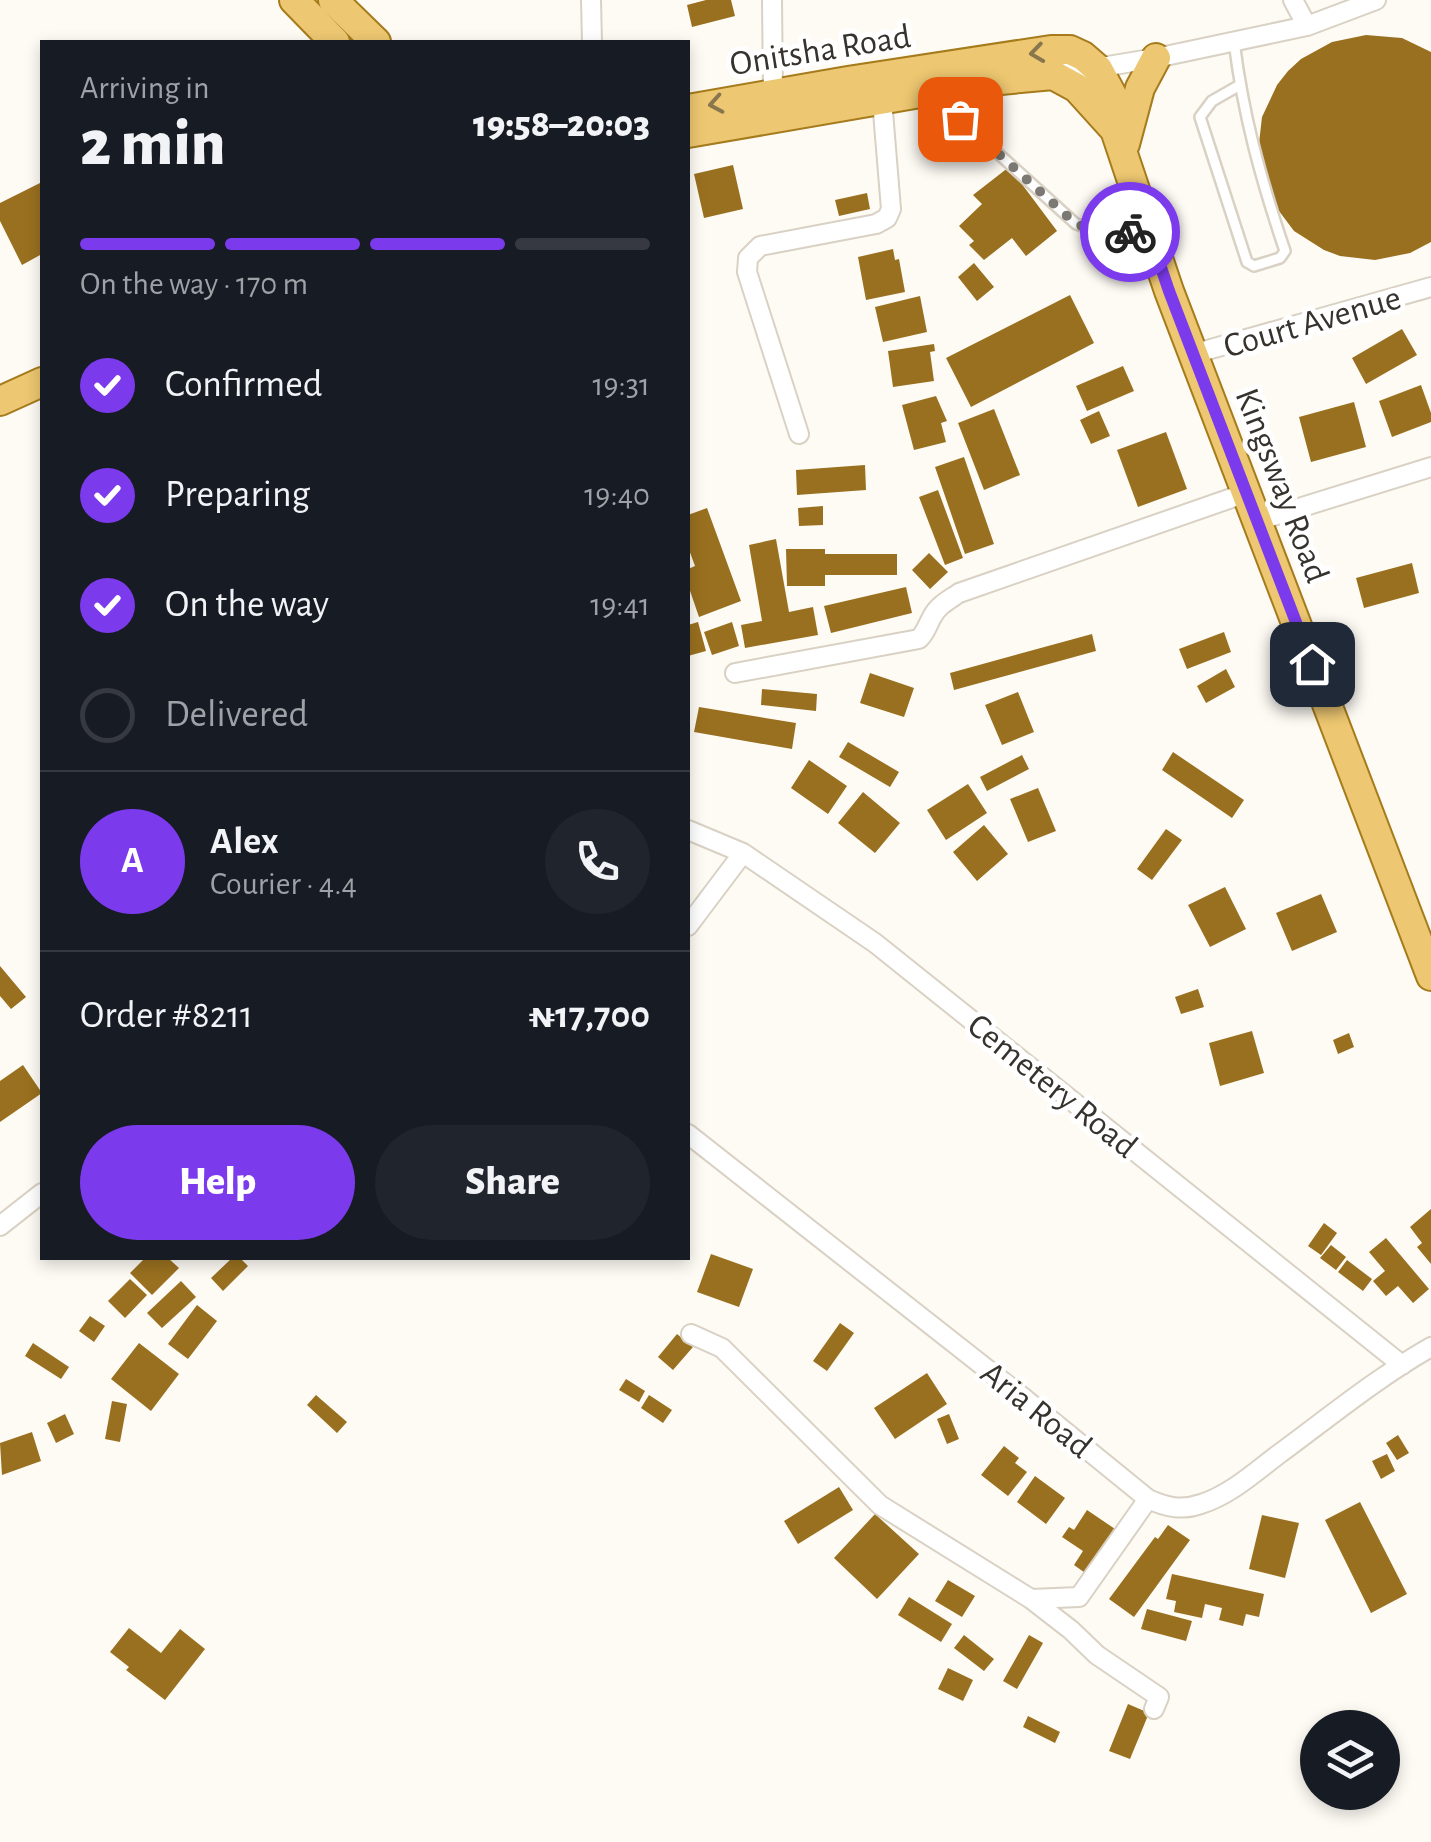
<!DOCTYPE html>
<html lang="en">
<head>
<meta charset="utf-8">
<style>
	body { margin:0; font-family:"Alegreya Sans",sans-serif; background:#20242c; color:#f1f3f6; height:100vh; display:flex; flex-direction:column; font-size:38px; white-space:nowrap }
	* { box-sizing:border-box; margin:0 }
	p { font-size:32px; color:#9ea1a6 }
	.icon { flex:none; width:55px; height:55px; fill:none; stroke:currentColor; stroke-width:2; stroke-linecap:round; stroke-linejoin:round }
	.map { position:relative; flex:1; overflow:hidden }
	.details { position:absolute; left:40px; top:40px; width:650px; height:1220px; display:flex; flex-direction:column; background:#171b24; border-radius:0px; box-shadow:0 5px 15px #0003 }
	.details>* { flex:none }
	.controls { position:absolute; left:1300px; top:1710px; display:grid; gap:20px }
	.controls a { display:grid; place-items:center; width:100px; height:100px; border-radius:50%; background:#171b24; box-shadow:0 5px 15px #0003; font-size:50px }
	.pin { position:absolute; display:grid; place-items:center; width:85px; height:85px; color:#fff; margin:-42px; border-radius:20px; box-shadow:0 5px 15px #0006 }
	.courier { position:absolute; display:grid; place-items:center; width:100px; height:100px; margin:-50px; border:8px solid #7c3aed; border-radius:50%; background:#fff; color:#222; box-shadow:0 2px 12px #0007 }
	.summary em { font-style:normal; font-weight:800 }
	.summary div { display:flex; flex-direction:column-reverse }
	.summary { display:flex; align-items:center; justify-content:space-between; height:170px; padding:0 40px }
	h1 { font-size:65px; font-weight:800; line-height:75px }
	.bar { display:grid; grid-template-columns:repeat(4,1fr); gap:15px 10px; align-content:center; height:120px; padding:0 40px }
	.bar i { height:12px; border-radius:8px; background:#363941 }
	.bar .current { background:#7c3aed }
	.bar p { grid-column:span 4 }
	.line { display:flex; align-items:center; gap:25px; padding:0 40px; border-top:2px solid #363941 }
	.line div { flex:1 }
	.round { display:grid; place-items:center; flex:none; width:105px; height:105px; border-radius:52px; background:#20242c }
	ol { padding:0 40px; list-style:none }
	li { display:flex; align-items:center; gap:30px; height:110px }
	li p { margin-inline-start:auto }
	li .icon { padding:10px; border-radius:50%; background:#7c3aed; color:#fff; stroke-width:4 }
	li:last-child { color:#9ea1a6 }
	li i { width:55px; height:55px; border:5px solid #363941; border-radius:50% }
	.action { display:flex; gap:20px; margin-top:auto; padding:20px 40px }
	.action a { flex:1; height:115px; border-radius:60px; background:#7c3aed; color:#fff; font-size:40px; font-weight:800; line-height:115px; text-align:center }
	.action a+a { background:#20242c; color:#f1f3f6 }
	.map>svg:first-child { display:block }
	.building { fill:#99701f }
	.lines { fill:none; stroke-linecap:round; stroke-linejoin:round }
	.service-casing { stroke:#d9d1c3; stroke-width:14 }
	.minor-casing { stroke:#d9d1c3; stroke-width:22 }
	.primary-casing { stroke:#a57b1c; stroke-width:32 }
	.service { stroke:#fff; stroke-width:9 }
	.minor { stroke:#fff; stroke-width:18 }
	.primary { stroke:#edc771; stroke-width:28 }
	.oneway { stroke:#88764c }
	.done { stroke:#7c7974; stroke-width:10; stroke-dasharray:0 18 }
	.route { stroke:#7c3aed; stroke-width:12 }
	.labels { text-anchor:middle; stroke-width:10; stroke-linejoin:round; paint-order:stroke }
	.street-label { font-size:35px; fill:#36332e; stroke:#fff }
</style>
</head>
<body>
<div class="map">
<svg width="1431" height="1842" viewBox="0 0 1431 1842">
	<rect width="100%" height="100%" fill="#fefbf5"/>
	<path class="building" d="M706 0H731L735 16 692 27 687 5Z
		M1366 35 1402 38 1431 52V242L1410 253 1375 260 1340 256 1324 250 1294 231 1273 203 1258 152 1262 117 1277 85 1288 71 1301 59 1332 42Z
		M733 165 743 209 704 218 694 174Z
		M1009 167 1057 231 1026 256 1012 238 984 260 969 245 974 241 959 226 982 204 973 195Z
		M42 182V254L22 265 0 221V203Z
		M867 193 870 209 839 216 835 200Z
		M893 249 895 260 899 259 905 292 866 300 858 257Z
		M974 263 994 287 977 301 958 277Z
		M1070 295 1094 343 971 407 946 358Z
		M920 296 927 332 883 342 875 307Z
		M1402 329 1417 355 1366 384 1352 358Z
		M934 344 935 351 930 352 934 381 893 387 888 351Z
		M1123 366 1134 391 1087 411 1076 386Z
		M1421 385 1431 413V422L1392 437 1379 401Z
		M936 396 947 421 941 423 946 442 914 450 902 405Z
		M1354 402 1366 447 1311 462 1299 417Z
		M994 409 1020 475 984 490 958 423Z
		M1099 411 1110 436 1091 444 1080 420Z
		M1166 432 1187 489 1138 507 1117 450Z
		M964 457 994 544 965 554 935 467Z
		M865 465 866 490 797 495 796 470Z
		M938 490 963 558 945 565 919 497Z
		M823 506V525L799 526 798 508Z
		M707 508 741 601 699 617 688 585V569L695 566 688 547V515Z
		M776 539 789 612 813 607 818 635 745 648 741 625 762 621 749 545Z
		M786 549H825V554H897V575H825V586H787Z
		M929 553 948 572 930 589 912 570Z
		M1412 563 1419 593 1364 608 1356 578Z
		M906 587 912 613 831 633 824 606Z
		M698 622 706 651 688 656V625Z
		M732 622 739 646 712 655 704 632Z
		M1224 632 1231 652 1187 669 1179 649Z
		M1092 634 1096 651 954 690 950 673Z
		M1226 669 1235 687 1206 703 1197 686Z
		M870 673 914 688 904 717 860 703Z
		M762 689 817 694 816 711 761 705Z
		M1018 692 1034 732 1002 745 985 705Z
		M699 707 796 723 792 749 694 732Z
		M848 742 899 772 890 787 839 757Z
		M1173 752 1244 800 1232 818 1162 770Z
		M1022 755 1029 769 987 791 980 777Z
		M809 760 847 786 828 814 791 788Z
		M968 784 987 813 946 840 927 810Z
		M1038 788 1056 831 1028 842 1010 799Z
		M863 792 900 823 875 853 838 823Z
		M984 825 1008 854 977 881 953 852Z
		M1166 829 1182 840 1152 880 1137 869Z
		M1225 887 1246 929 1210 947 1188 905Z
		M1321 894 1337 932 1292 951 1276 913Z
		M0 966 26 997 11 1009 0 996Z
		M1198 989 1204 1007 1181 1014 1175 997Z
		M1252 1031 1264 1073 1220 1086 1209 1043Z
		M1349 1033 1354 1047 1338 1054 1333 1040Z
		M23 1065 42 1093 0 1122V1081Z
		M1431 1209V1264L1417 1247 1422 1243 1410 1227Z
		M1324 1223 1337 1233 1321 1255 1308 1246Z
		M1386 1238 1429 1289 1413 1303 1398 1286 1386 1296 1373 1281 1385 1271 1369 1252Z
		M1331 1245 1346 1257 1336 1270 1320 1258Z
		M711 1254 753 1269 739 1307 697 1292Z
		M145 1258H168L179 1268 152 1295 130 1273Z
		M232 1258H240L248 1266 223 1291 211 1278Z
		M1347 1260 1372 1279 1363 1291 1338 1272Z
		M130 1279 147 1295 125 1318 108 1301Z
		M181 1281 196 1297 162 1328 147 1313Z
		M197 1305 217 1321 188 1359 168 1344Z
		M90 1316 105 1326 94 1342 79 1331Z
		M840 1323 854 1333 827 1371 813 1361Z
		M677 1334 693 1347 673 1370 658 1357Z
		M33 1343 69 1367 61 1379 25 1356Z
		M139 1343 179 1374 151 1411 111 1379Z
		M927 1373 947 1404 895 1439 874 1408Z
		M626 1379 645 1391 639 1402 619 1390Z
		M316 1395 347 1422 337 1433 307 1405Z
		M649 1395 672 1410 663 1423 641 1408Z
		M112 1401 127 1404 120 1442 105 1439Z
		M65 1414 74 1434 56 1443 47 1423Z
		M949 1414 959 1439 947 1444 937 1419Z
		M32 1432 41 1461 2 1475 0 1443Z
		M1398 1435 1409 1453 1397 1460 1386 1443Z
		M1004 1446 1019 1458 1015 1463 1027 1472 1008 1496 981 1475Z
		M1387 1454 1395 1471 1381 1479 1372 1461Z
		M1035 1476 1065 1498 1046 1524 1017 1502Z
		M839 1487 853 1510 798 1544 784 1521Z
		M1360 1502 1407 1594 1371 1613 1325 1520Z
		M1087 1510 1118 1531 1088 1575 1074 1565 1083 1551 1062 1537 1069 1527 1074 1530Z
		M875 1514 919 1554 877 1599 834 1558Z
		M1262 1515 1299 1523 1285 1578 1249 1569Z
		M1168 1525 1190 1540 1134 1617 1109 1599 1155 1537 1158 1539Z
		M1172 1574 1264 1594 1259 1617 1246 1614 1243 1626 1219 1620 1222 1608 1205 1604 1202 1618 1174 1612 1176 1601 1166 1599Z
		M948 1580 975 1596 962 1617 935 1601Z
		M909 1597 952 1624 941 1642 898 1615Z
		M1147 1609 1192 1621 1186 1641 1141 1629Z
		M129 1628 161 1653 180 1629 205 1649 165 1700 126 1670 129 1667 110 1652Z
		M964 1635 994 1659 984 1671 954 1648Z
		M1029 1635 1043 1643 1017 1689 1003 1681Z
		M948 1668 973 1680 963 1701 938 1689Z
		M1128 1704 1149 1713 1130 1759 1109 1751Z
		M1028 1716 1060 1732 1055 1743 1023 1727Z"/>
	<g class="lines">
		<g class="service-casing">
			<path id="service" d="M1234 41C1243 115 1261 180 1285 251L1280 258 1254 266 1247 262 1200 117 1212 101 1240 85
				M945 96 960 119 1076 224 1102 232 1146 231"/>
		</g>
		<g class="minor-casing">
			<path id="minor" d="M591 0 592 42
				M772 0 773 94
				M1293 0 1307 26
				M1054 75 1156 58 1307 26 1376 0
				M1193 354 1431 287
				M799 434 747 272 748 258 760 246 876 224 887 218 891 209 882 100
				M1257 521 1431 467
				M735 673 919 639C926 632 927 626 932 617 938 605 949 600 959 593L1246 493
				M688 830 743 853 875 943 1402 1365
				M688 926 743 853
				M688 1134 1020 1395 1148 1499C1166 1507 1181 1511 1201 1504 1230 1495 1255 1472 1279 1454 1328 1418 1378 1377 1431 1347
				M0 1226 42 1193
				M691 1334 722 1348 880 1505 1031 1599 1079 1597 1148 1499
				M1031 1599 1071 1630 1097 1655 1159 1697 1154 1709"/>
		</g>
		<g class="primary-casing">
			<path id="primary" d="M294 0 335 42
				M333 0 376 42
				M688 109 848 81 1051 50H1070L1083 56 1098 69 1112 95 1115 130 1169 291 1431 976
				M688 133 990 81 1053 75 1077 88 1115 130
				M1125 144 1140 88 1156 58
				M0 401 42 382"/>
		</g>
		<use href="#service" class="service"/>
		<use href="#minor" class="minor"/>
		<use href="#primary" class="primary"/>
	</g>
	<defs><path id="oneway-chevron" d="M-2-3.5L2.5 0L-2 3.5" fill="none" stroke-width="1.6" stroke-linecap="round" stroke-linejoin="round" transform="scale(2.5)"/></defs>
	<g class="oneway">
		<use href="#oneway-chevron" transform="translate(1037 53) rotate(172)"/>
		<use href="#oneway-chevron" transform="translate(716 104) rotate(170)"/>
	</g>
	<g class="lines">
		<path class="done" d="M960 119 1076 224 1102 232H1130"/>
		<path class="route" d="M1130 232H1149L1169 291 1312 664"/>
	</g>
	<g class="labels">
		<g class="street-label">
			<text transform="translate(820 49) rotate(-9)" y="12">Onitsha Road</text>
			<text transform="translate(1312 321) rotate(-16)" y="12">Court Avenue</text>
			<text transform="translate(1283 485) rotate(69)" y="12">Kingsway Road</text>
			<text transform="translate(1053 1085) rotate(39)" y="12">Cemetery Road</text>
			<text transform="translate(1037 1409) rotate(39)" y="12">Aria Road</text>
		</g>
	</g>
</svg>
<div class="controls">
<a><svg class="icon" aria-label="layers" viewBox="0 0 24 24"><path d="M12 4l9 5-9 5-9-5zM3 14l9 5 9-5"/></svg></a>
</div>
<div class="pin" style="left:960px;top:119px;background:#ea580c"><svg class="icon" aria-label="bag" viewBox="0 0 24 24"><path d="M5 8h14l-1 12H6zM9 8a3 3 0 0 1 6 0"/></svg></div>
<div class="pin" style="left:1312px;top:664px;background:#1f2937"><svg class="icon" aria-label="home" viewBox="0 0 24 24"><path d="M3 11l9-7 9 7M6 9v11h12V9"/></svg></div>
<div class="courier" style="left:1130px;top:232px"><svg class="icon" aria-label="bike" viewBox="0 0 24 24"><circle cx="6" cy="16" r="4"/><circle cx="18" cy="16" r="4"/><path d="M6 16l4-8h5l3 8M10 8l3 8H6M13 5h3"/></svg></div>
<section class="details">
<div class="summary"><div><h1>2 min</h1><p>Arriving in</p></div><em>19:58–20:03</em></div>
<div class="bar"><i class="current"></i><i class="current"></i><i class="current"></i><i></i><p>On the way · 170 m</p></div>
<ol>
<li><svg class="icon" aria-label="check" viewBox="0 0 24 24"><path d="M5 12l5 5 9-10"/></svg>Confirmed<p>19:31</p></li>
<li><svg class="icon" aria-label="check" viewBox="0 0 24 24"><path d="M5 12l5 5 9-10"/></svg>Preparing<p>19:40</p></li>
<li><svg class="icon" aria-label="check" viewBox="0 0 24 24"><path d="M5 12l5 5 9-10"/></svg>On the way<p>19:41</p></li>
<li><i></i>Delivered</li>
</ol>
<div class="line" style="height:180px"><b class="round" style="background:#7c3aed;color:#fff">A</b><div><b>Alex</b><p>Courier · 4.4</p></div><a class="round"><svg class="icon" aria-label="phone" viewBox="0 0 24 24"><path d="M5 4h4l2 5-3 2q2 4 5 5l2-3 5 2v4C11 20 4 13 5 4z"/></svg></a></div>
<div class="line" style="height:130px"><div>Order #8211</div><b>₦17,700</b></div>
<div class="action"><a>Help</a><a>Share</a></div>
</section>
</div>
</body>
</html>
